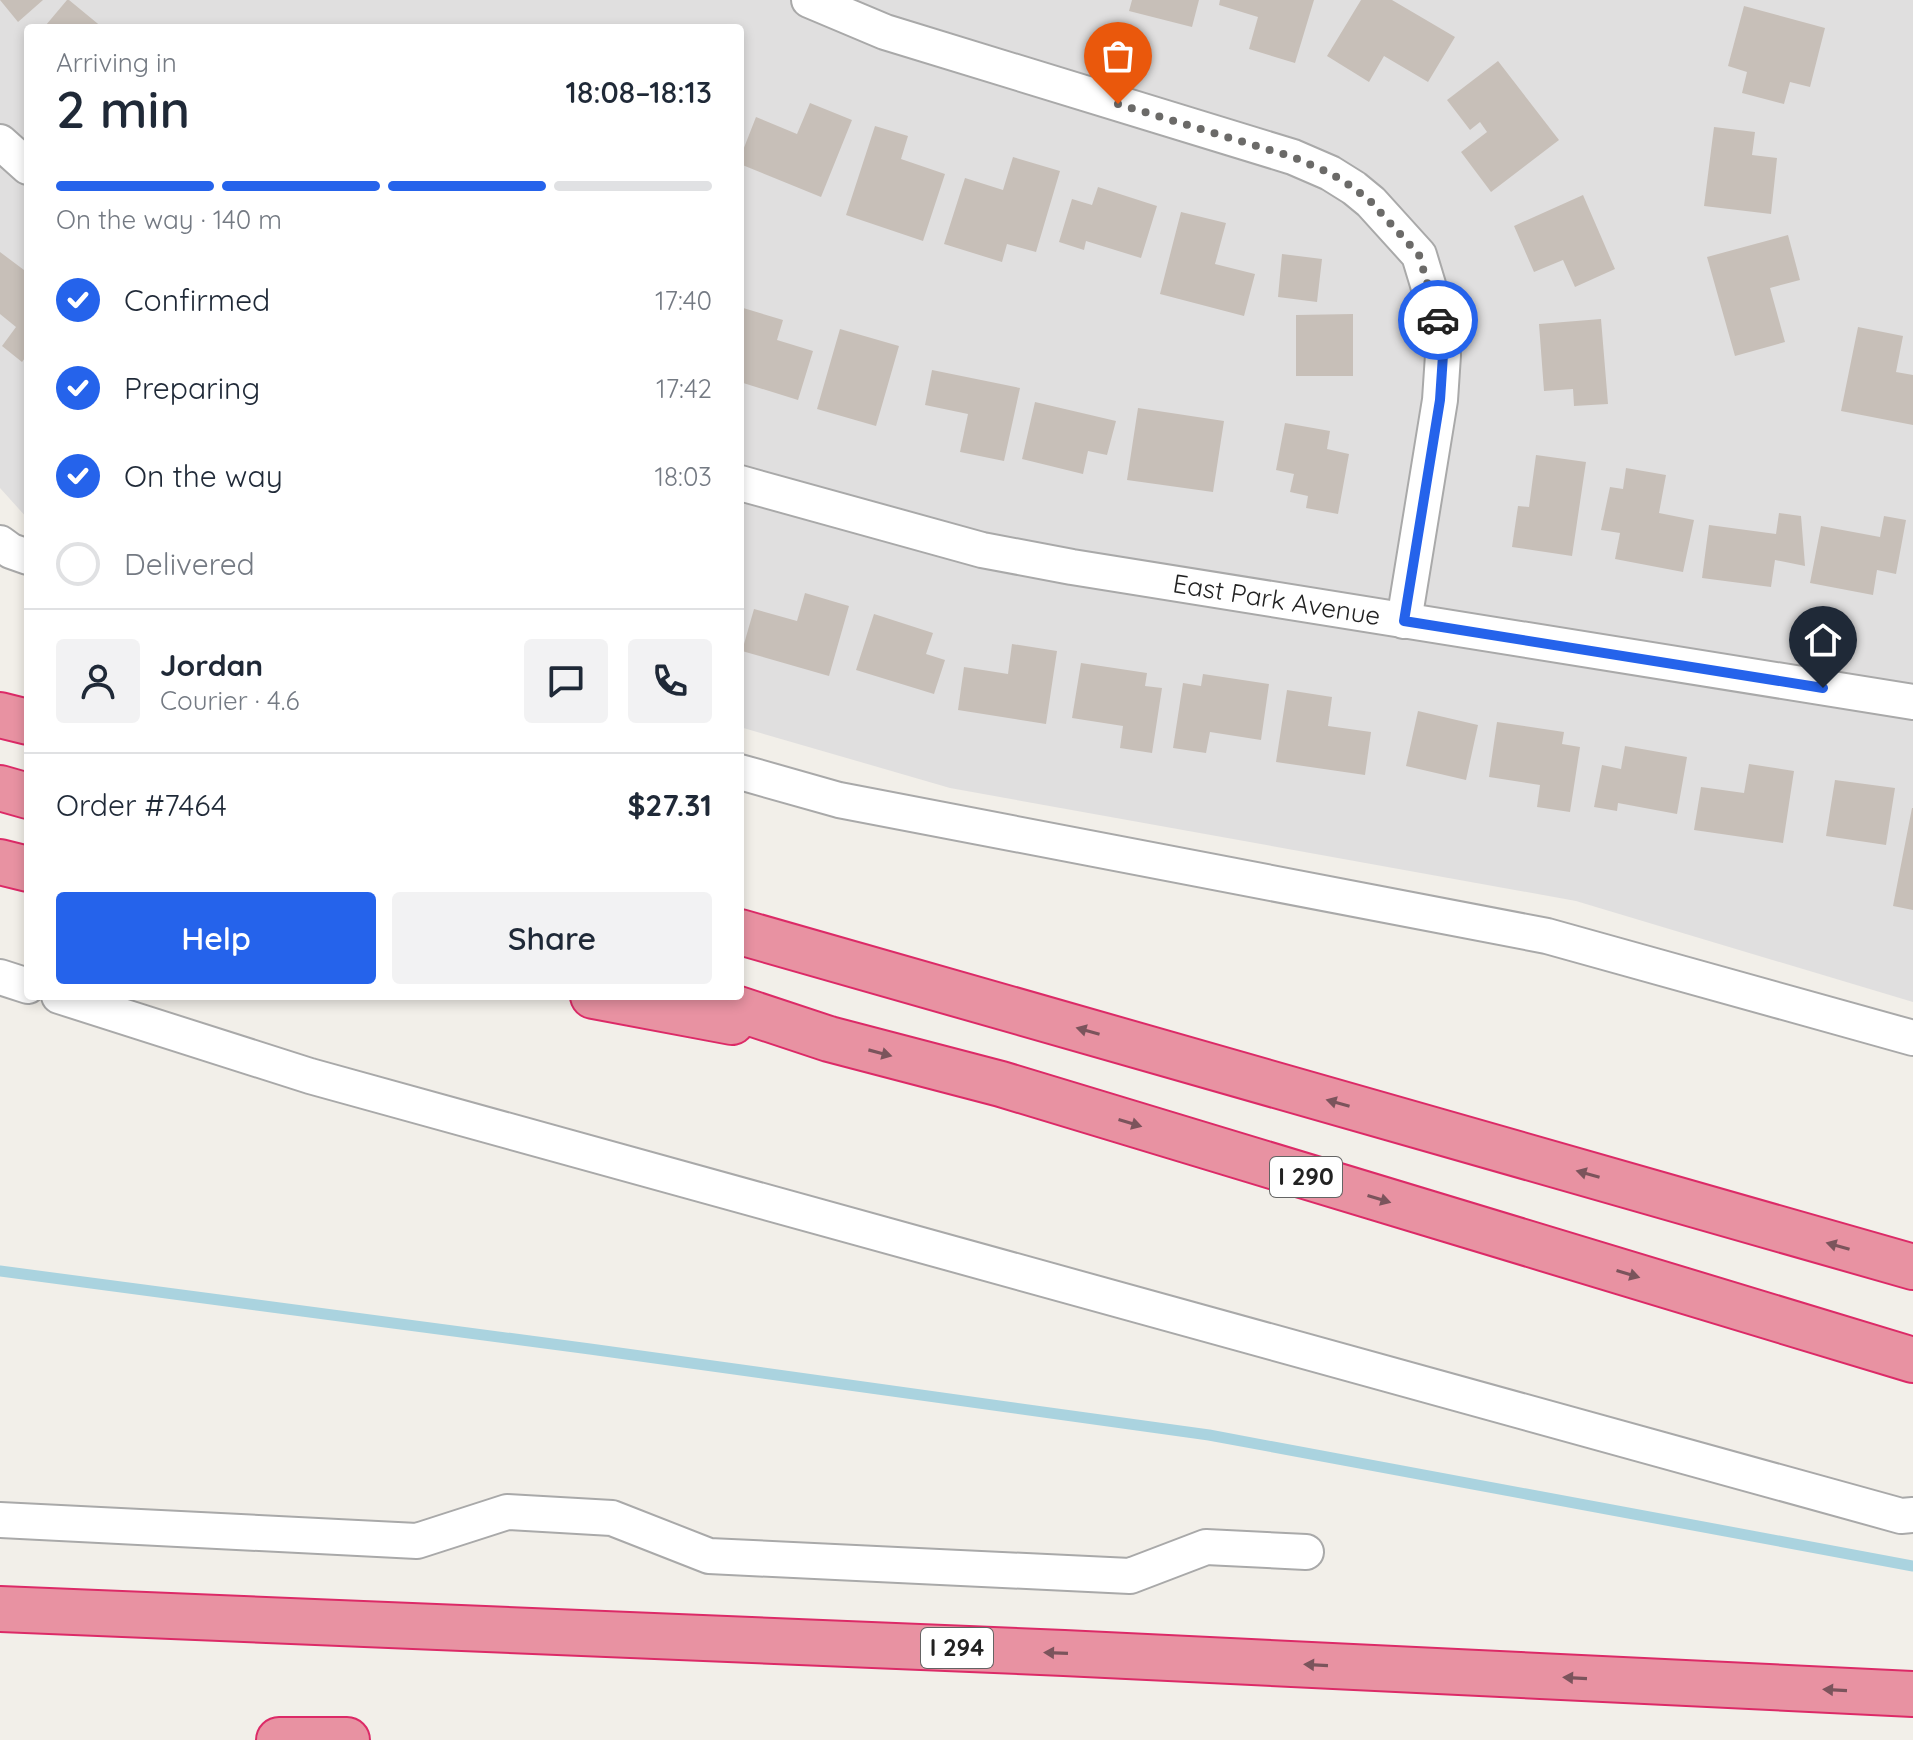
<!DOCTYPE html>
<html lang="en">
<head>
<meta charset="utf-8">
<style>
	body { margin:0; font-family:Quicksand,sans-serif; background:#f2f2f3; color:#1f2937; height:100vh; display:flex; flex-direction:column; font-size:30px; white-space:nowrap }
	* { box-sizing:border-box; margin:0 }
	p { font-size:26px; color:#747a83 }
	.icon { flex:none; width:44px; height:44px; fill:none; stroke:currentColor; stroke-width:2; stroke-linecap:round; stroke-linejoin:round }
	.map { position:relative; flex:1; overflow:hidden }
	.sheet { position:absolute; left:24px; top:24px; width:720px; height:976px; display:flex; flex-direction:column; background:#fff; border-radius:8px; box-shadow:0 4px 12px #0003 }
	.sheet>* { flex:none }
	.pin { position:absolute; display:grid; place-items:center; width:68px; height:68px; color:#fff; margin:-82px -34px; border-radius:50% 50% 50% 0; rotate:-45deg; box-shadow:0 0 8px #0007 }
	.pin .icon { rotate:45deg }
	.courier { position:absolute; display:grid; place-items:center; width:80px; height:80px; margin:-40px; border:6px solid #2563eb; border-radius:50%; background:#fff; color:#222; box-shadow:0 2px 10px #0007 }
	.head em { font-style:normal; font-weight:600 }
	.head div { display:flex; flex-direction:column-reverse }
	.head { display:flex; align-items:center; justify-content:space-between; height:136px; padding:0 32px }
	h1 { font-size:52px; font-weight:600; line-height:60px }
	.bar { display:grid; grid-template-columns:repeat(4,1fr); gap:12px 8px; align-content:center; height:96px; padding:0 32px }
	.bar i { height:10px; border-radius:6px; background:#e0e1e3 }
	.bar .selected { background:#2563eb }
	.bar p { grid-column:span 4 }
	.line { display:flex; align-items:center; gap:20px; padding:0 32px; border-top:2px solid #e0e1e3 }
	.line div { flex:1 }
	.round { display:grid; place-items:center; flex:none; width:84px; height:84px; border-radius:8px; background:#f2f2f3 }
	ol { padding:0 32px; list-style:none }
	li { display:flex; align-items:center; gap:24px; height:88px }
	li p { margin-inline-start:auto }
	li .icon { padding:8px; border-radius:50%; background:#2563eb; color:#fff; stroke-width:4 }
	li:last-child { color:#747a83 }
	li i { width:44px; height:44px; border:4px solid #e0e1e3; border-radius:50% }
	.primary-button { display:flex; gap:16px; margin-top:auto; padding:16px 32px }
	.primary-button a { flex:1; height:92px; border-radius:8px; background:#2563eb; color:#fff; font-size:32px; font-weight:600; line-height:92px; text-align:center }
	.primary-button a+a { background:#f2f2f3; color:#1f2937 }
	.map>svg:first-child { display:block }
	.residential { fill:#e0dfdf }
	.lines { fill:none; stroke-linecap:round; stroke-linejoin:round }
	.stream { stroke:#aad3df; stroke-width:11 }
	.building { fill:#c7bfb8 }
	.minor-casing { stroke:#a9a9a9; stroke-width:38 }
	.highway-casing { stroke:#dc2a67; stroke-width:48 }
	.minor { stroke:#fff; stroke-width:34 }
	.highway { stroke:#e892a2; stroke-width:44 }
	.oneway { fill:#7b545c }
	.done { stroke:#6b6a68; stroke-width:8; stroke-dasharray:0 14.4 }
	.route { stroke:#2563eb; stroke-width:10 }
	.labels { text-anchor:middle; stroke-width:8; stroke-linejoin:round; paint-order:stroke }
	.shield { fill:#fff; stroke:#646464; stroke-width:2 }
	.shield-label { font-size:24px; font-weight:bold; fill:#222 }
	.street-label { font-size:26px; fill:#222; stroke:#fff }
</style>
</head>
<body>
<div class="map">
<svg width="1913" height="1740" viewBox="0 0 1913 1740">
	<rect width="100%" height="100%" fill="#f2efe9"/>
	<path class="residential" d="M0 0H1913V1002L1576 901 950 788 740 727V28H28V519L0 488Z"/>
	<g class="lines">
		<path class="stream" d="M0 1271 590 1349 1209 1435 1913 1566"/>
	</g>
	<path class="building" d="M0 0H43L18 22Z
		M67 0H69L103 28H49L46 25Z
		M1132 0H1199L1192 27 1129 11Z
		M1220 0H1314L1295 63 1249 49 1258 17 1219 5Z
		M1361 0H1392L1455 37 1428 82 1384 56 1369 82 1327 56Z
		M1744 6 1825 28 1810 87 1790 82 1784 104 1742 93 1747 72 1728 66Z
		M1498 61 1559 140 1491 192 1461 152 1487 132 1480 122 1470 130 1447 100Z
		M810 103 852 120 821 197 740 164V158L756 117 797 134Z
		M875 126 908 136 901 159 945 174 923 241 846 215Z
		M1714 127 1755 132 1752 155 1777 158 1771 214 1704 206Z
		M1013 157 1060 171 1036 252 1007 244 1002 262 944 244 965 178 1003 190Z
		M1098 187 1157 206 1141 258 1086 241 1084 250 1059 242 1072 199 1092 205Z
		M1583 195 1615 269 1575 287 1563 260 1534 272 1514 226Z
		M1181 212 1226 223 1215 264 1255 274 1244 316 1160 294Z
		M1788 235 1800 280 1770 288 1785 342 1735 356 1707 257Z
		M0 252 28 273V354L22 362 2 346 16 327 0 314Z
		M1282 254 1322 259 1317 302 1278 297Z
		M740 307 783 320 777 340 813 351 798 400 740 382Z
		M1353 314V376H1296V315Z
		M1601 319 1608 404 1574 406 1573 389 1544 391 1539 324Z
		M1858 327 1903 336 1896 372 1913 375V425L1841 411Z
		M840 329 899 346 876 426 817 409Z
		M932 370 1020 388 1004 461 960 452 968 414 925 405Z
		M1035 402 1116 421 1107 455 1088 451 1083 474 1022 459Z
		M1138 408 1224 421 1213 492 1127 480Z
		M1285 423 1330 431 1327 449 1349 454 1338 514 1306 508 1308 496 1290 492 1294 474 1276 470Z
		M1536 455 1586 462 1572 556 1512 547 1518 506 1529 507Z
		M1626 468 1666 475 1659 513 1694 520 1683 572 1615 559 1620 533 1601 530 1610 487 1623 489Z
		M1779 513 1801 516 1805 566 1775 560 1771 587 1702 578 1709 525 1776 534Z
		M1884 516 1906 520 1896 574 1877 570 1873 595 1810 583 1821 526 1880 537Z
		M805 593 849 606 829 676 742 651 754 609 797 621Z
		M874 614 933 633 926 654 945 660 934 694 856 670Z
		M1012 644 1057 651 1046 724 958 710 964 667 1008 674Z
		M1081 663 1147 673 1145 686 1162 688 1152 753 1120 748 1123 726 1072 718Z
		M1203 674 1269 684 1261 740 1210 732 1206 753 1173 748 1183 683 1201 686Z
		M1287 690 1332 697 1328 726 1371 732 1365 775 1276 762Z
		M1418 711 1478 725 1466 780 1406 766Z
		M1497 722 1564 732 1562 744 1580 747 1570 812 1537 807 1540 785 1489 777Z
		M1625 746 1687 757 1677 814 1618 803 1617 811 1594 807 1602 765 1621 769Z
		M1749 764 1794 771 1783 843 1694 830 1701 787 1744 793Z
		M1835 780 1895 788 1886 845 1826 836Z
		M1912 808H1913V910L1893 906Z"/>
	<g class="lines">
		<g class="minor-casing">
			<g id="minor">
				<path d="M809 0 885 32 1293 157 1330 173 1354 188 1371 202 1419 255 1439 321 1443 355 1440 400 1404 621"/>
				<path d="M0 142 28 167"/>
				<path id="s1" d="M740 483 982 550 1072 567 1913 702"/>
				<path d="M0 543 11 551 28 557"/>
				<path d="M740 772 839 800 1547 936 1913 1038"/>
				<path d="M0 977 28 986"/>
				<path d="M59 996 310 1076 1901 1516 1913 1515"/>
				<path d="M0 1520 417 1541 507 1512 612 1518 709 1556 1130 1576 1206 1547 1306 1552"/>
			</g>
		</g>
		<g class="highway-casing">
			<path id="highway" d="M0 715 28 722
				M0 788 28 796
				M0 862 28 869
				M740 932 1913 1267
				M593 996 732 1022
				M699 996 829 1039 1001 1084 1913 1360
				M0 1609 1064 1653 1913 1694
				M279 1740H347"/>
		</g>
		<use href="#minor" class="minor"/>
		<use href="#highway" class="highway"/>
	</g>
	<defs><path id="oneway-solid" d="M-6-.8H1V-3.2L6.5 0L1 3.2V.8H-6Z" transform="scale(2)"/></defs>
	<g class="oneway">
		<use href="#oneway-solid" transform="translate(1088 1031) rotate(-164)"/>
		<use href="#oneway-solid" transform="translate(880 1053) rotate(15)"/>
		<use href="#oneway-solid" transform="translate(1338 1103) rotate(-164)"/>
		<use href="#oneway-solid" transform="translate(1130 1123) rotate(17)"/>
		<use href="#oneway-solid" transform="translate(1588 1174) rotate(-164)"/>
		<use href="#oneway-solid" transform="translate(1379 1199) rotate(17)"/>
		<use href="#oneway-solid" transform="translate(1838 1246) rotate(-164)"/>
		<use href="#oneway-solid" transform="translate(1628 1274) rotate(17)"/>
		<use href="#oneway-solid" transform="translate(1056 1653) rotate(-178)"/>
		<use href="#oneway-solid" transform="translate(1316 1665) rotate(-177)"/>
		<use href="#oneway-solid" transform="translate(1575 1678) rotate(-177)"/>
		<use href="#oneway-solid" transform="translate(1835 1690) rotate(-177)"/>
	</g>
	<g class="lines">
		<path class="done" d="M1118 104 1293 157 1330 173 1354 188 1371 202 1419 255 1438 320"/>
		<path class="route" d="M1438 320 1443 355 1440 400 1404 621 1823 688"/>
	</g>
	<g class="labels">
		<g class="shield">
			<rect x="1270" y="1157" width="72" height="40" rx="6"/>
			<rect x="921" y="1628" width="72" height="40" rx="6"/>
		</g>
		<g class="shield-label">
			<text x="1306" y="1185">I 290</text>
			<text x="957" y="1656">I 294</text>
		</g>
		<g class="street-label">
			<text dy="9" stroke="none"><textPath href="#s1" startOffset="550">East Park Avenue</textPath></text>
		</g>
	</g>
</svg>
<div class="pin" style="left:1118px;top:104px;background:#ea580c"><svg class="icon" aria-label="bag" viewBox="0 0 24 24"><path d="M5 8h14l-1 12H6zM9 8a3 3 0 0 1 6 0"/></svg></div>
<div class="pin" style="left:1823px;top:688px;background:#1f2937"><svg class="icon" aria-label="home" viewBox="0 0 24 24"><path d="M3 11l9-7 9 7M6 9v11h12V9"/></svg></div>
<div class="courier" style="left:1438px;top:320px"><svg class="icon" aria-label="car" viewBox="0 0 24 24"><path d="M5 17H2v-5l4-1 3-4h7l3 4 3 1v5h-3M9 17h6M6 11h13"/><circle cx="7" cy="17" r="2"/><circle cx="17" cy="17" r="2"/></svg></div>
<section class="sheet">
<div class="head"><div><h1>2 min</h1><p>Arriving in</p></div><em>18:08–18:13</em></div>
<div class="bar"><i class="selected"></i><i class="selected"></i><i class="selected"></i><i></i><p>On the way · 140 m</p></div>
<ol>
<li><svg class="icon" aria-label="check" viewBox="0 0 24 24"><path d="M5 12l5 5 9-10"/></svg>Confirmed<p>17:40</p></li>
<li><svg class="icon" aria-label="check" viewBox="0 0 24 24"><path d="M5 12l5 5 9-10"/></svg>Preparing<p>17:42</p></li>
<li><svg class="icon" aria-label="check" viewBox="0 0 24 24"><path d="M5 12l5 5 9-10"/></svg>On the way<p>18:03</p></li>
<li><i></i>Delivered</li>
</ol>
<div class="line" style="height:144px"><a class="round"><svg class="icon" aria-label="person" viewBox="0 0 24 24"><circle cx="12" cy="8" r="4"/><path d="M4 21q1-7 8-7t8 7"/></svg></a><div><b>Jordan</b><p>Courier · 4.6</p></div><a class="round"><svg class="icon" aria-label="chat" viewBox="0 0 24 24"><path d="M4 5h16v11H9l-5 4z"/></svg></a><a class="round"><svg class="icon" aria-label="phone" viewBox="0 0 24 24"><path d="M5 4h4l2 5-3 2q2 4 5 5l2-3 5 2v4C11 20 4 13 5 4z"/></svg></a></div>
<div class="line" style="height:104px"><div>Order #7464</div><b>$27.31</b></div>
<div class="primary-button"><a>Help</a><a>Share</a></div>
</section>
</div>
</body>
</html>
